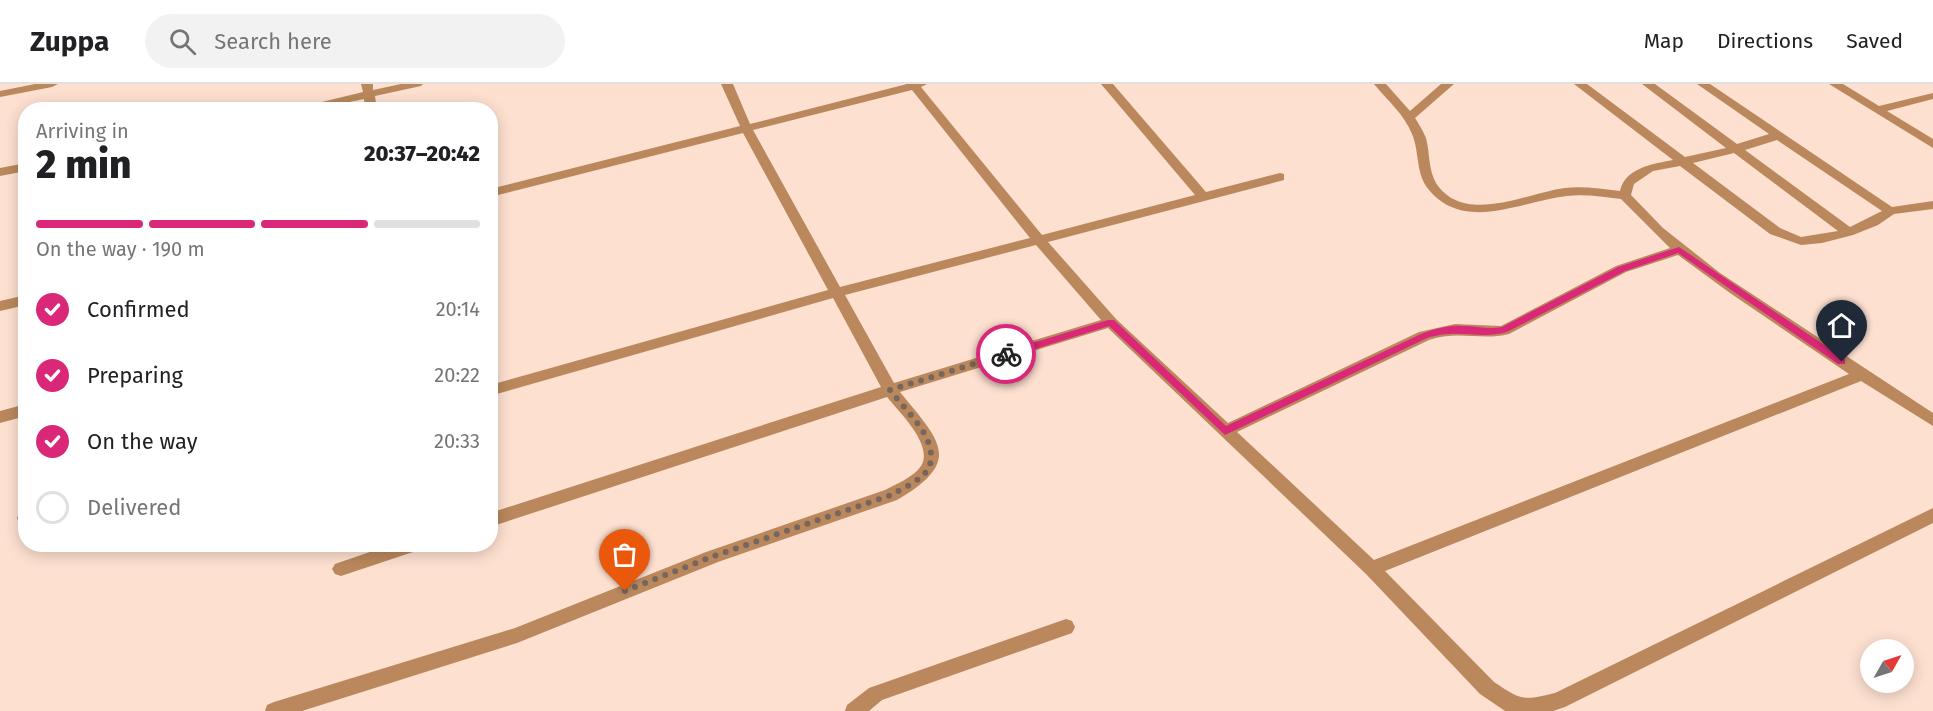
<!DOCTYPE html>
<html lang="en">
<head>
<meta charset="utf-8">
<style>
	body { margin:0; font-family:"Fira Sans",sans-serif; background:#f2f2f2; color:#202124; height:100vh; display:flex; flex-direction:column; font-size:22px; white-space:nowrap }
	* { box-sizing:border-box; margin:0 }
	p { font-size:20px; color:#757577 }
	.icon { flex:none; width:33px; height:33px; fill:none; stroke:currentColor; stroke-width:2; stroke-linecap:round; stroke-linejoin:round }
	.map { position:relative; flex:1; overflow:hidden }
	.drawer { position:absolute; left:18px; top:18px; width:480px; height:450px; display:flex; flex-direction:column; background:#fff; border-radius:24px; box-shadow:0 3px 15px #0003 }
	.drawer>* { flex:none }
	.needle { width:39px; rotate:51deg }
	.tools { position:absolute; left:1860px; top:555px; display:grid; gap:12px }
	.tools a { display:grid; place-items:center; width:54px; height:54px; border-radius:50%; background:#fff; box-shadow:0 3px 15px #0003; font-size:30px }
	.pin { position:absolute; display:grid; place-items:center; width:51px; height:51px; color:#fff; margin:-62px -26px; border-radius:50% 50% 50% 0; rotate:-45deg; box-shadow:0 0 6px #0007 }
	.pin .icon { rotate:45deg }
	.courier { position:absolute; display:grid; place-items:center; width:60px; height:60px; margin:-30px; border:4px solid #db2777; border-radius:50%; background:#fff; color:#222; box-shadow:0 2px 8px #0007 }
	.overview em { font-style:normal; font-weight:800 }
	.overview div { display:flex; flex-direction:column-reverse }
	.overview { display:flex; align-items:center; justify-content:space-between; height:102px; padding:0 18px }
	h1 { font-size:39px; font-weight:800; line-height:45px }
	.bar { display:grid; grid-template-columns:repeat(4,1fr); gap:9px 6px; align-content:center; height:72px; padding:0 18px }
	.bar i { height:8px; border-radius:4px; background:#e0e0e0 }
	.bar .active { background:#db2777 }
	.bar p { grid-column:span 4 }
	ol { padding:0 18px; list-style:none }
	li { display:flex; align-items:center; gap:18px; height:66px }
	li p { margin-inline-start:auto }
	li .icon { padding:6px; border-radius:50%; background:#db2777; color:#fff; stroke-width:4 }
	li:last-child { color:#757577 }
	li i { width:33px; height:33px; border:3px solid #e0e0e0; border-radius:50% }
	header { display:flex; align-items:center; gap:36px; box-sizing:border-box; height:84px; padding:0 30px; background:#fff; border-bottom:2px solid #e0e0e0 }
	header strong { font-size:28px }
	nav { display:flex; gap:33px; margin-inline-start:auto; font-size:21px }
	.search { width:420px; height:54px; background:#f2f2f2; display:flex; align-items:center; gap:15px; box-sizing:border-box; padding:0 21px; border-radius:33px; color:#757577; font-size:22px }
	.map>svg:first-child { display:block }
	.lines { fill:none; stroke-linecap:round; stroke-linejoin:round }
	.minor { fill:#ba885c; fill-rule:evenodd }
	.route { fill:#db2777 }
	.done { stroke:#77665d; stroke-width:6; stroke-dasharray:0 10.8 }
</style>
</head>
<body>
<header>
<strong>Zuppa</strong>
<div class="search"><svg class="icon" aria-label="search" viewBox="0 0 24 24"><circle cx="10" cy="10" r="6"/><path d="M15 15l6 6"/></svg>Search here</div>
<nav><a>Map</a><a>Directions</a><a>Saved</a></nav>
</header>
<div class="map">
<svg width="1933" height="627" viewBox="0 0 1933 627">
	<rect width="100%" height="100%" fill="#fde0d0"/>
	<g class="lines">
		<path class="minor" d="M35 0H58L52 3 0 13V7Z
			M361 0H373V6L401 0H423L421 2 375 12 377 26H365L364 15 312 26H289L363 8Z
			M721 0H733L750 40 907 0H927L921 3 1042 151 1195 111 1101 0H1113L1206 108 1280 89 1284 90V96L1048 158 1116 235 1228 339 1419 248 1455 240 1501 242 1616 182 1670 164 1621 115C1603 113 1585 110 1567 112 1522 117 1465 149 1429 106 1415 89 1420 69 1412 50 1404 30 1388 17 1374 0H1386L1410 27 1441 0H1454L1415 34C1419 40 1423 47 1426 54 1430 69 1428 85 1436 99 1464 142 1526 109 1565 104 1583 102 1602 105 1620 107 1625 84 1652 80 1673 76L1574 0H1587L1685 73 1726 64 1642 0H1655L1737 60 1769 50 1697 0H1710L1892 123 1933 117V125L1894 130 1878 141 1853 151 1822 159 1801 161 1770 150 1680 82 1653 87 1634 100 1631 111 1663 144 1720 189 1933 329V342L1861 297 1385 487 1494 598C1521 616 1523 617 1555 609L1933 424V439L1565 623 1553 627H1505L1480 610 1366 490 1108 244 900 308C940 357 964 377 897 416L718 478 517 559 302 627H265L267 621 274 618 515 544 706 468 885 406C896 400 914 393 921 382 934 361 899 328 887 313L490 443V429L881 303 833 214 490 312V301L828 206 743 49 490 113V105L740 42ZM912 6 1030 154 840 203 753 46ZM1777 56 1882 127 1850 143 1745 66ZM1734 69 1838 147 1801 153 1780 144 1693 79ZM1036 161 1101 236 894 299 845 211ZM1678 171 1730 209 1849 290 1374 476 1237 348 1429 256C1457 246 1482 257 1509 250L1626 188Z
			M1829 0H1843L1879 22 1933 9V15L1887 27 1933 55V64Z
			M26 79V87L0 92V84Z
			M26 211V221L0 227V217Z
			M26 320V332L0 339V327Z
			M25 427H26V441L19 439 17 434 19 429Z
			M393 460H424L422 465 341 492 335 490 332 485 335 480Z
			M1066 535 1072 537 1075 543 1072 549 882 616 869 627H845L847 621 869 604Z"/>
	</g>
	<path class="route" d="M1679 163 1845 275V280H1838L1678 169 1625 187 1507 248C1479 256 1459 244 1427 254L1225 351 1109 242 1006 274 1002 270 1003 268 1108 236H1114L1226 342 1421 250C1435 245 1448 241 1463 242 1477 242 1488 246 1502 243L1618 183Z"/>
	<g class="lines">
		<path class="done" d="M625 507 711 473 891 411C903 404 923 396 929 383 940 356 905 326 890 306L1006 270"/>
	</g>
</svg>
<div class="tools">
<a><svg class="needle" viewBox="-14 -14 28 28"><path d="M0-13l5 13h-10z" fill="#e53935"/><path d="M0 13l5-13h-10z" fill="#757577"/></svg></a>
</div>
<div class="pin" style="left:625px;top:507px;background:#ea580c"><svg class="icon" aria-label="bag" viewBox="0 0 24 24"><path d="M5 8h14l-1 12H6zM9 8a3 3 0 0 1 6 0"/></svg></div>
<div class="pin" style="left:1842px;top:278px;background:#1f2937"><svg class="icon" aria-label="home" viewBox="0 0 24 24"><path d="M3 11l9-7 9 7M6 9v11h12V9"/></svg></div>
<div class="courier" style="left:1006px;top:270px"><svg class="icon" aria-label="bike" viewBox="0 0 24 24"><circle cx="6" cy="16" r="4"/><circle cx="18" cy="16" r="4"/><path d="M6 16l4-8h5l3 8M10 8l3 8H6M13 5h3"/></svg></div>
<section class="drawer">
<div class="overview"><div><h1>2 min</h1><p>Arriving in</p></div><em>20:37–20:42</em></div>
<div class="bar"><i class="active"></i><i class="active"></i><i class="active"></i><i></i><p>On the way · 190 m</p></div>
<ol>
<li><svg class="icon" aria-label="check" viewBox="0 0 24 24"><path d="M5 12l5 5 9-10"/></svg>Confirmed<p>20:14</p></li>
<li><svg class="icon" aria-label="check" viewBox="0 0 24 24"><path d="M5 12l5 5 9-10"/></svg>Preparing<p>20:22</p></li>
<li><svg class="icon" aria-label="check" viewBox="0 0 24 24"><path d="M5 12l5 5 9-10"/></svg>On the way<p>20:33</p></li>
<li><i></i>Delivered</li>
</ol>
</section>
</div>
</body>
</html>
